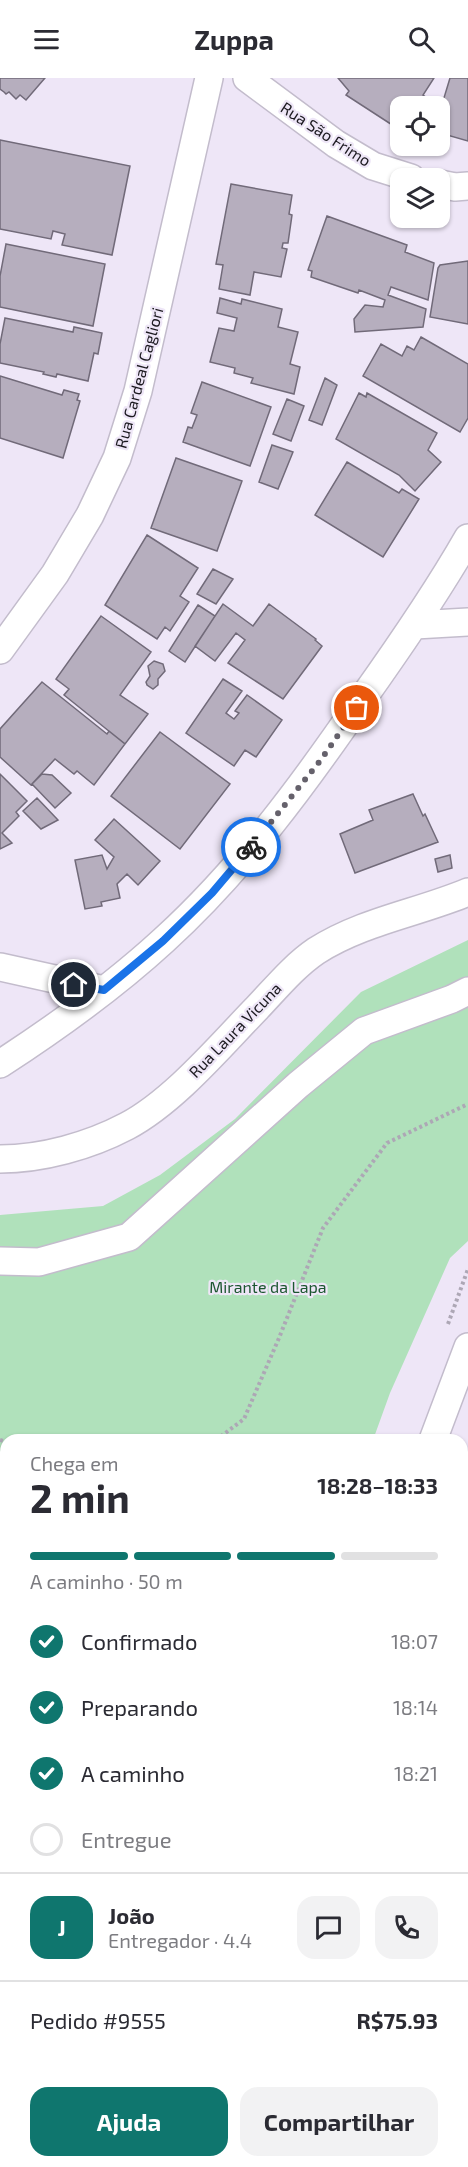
<!DOCTYPE html>
<html lang="pt">
<head>
<meta charset="utf-8">
<style>
	body { margin:0; font-family:"Exo 2",sans-serif; background:#f2f2f3; color:#2b2b33; height:100vh; display:flex; flex-direction:column; font-size:22px; white-space:nowrap }
	* { box-sizing:border-box; margin:0 }
	p { font-size:20px; color:#7c7c81 }
	.icon { flex:none; width:33px; height:33px; fill:none; stroke:currentColor; stroke-width:2; stroke-linecap:round; stroke-linejoin:round }
	.map { position:relative; flex:1; overflow:hidden }
	.side { position:absolute; left:0px; top:1356px; width:468px; height:734px; display:flex; flex-direction:column; background:#fff; border-radius:18px 18px 0 0; box-shadow:0 2px 4px #0004 }
	.side>* { flex:none }
	.controls { position:absolute; left:390px; top:18px; display:grid; gap:12px }
	.controls a { display:grid; place-items:center; width:60px; height:60px; border-radius:12px; background:#fff; box-shadow:0 2px 4px #0004; font-size:30px }
	.pin { position:absolute; display:grid; place-items:center; width:51px; height:51px; color:#fff; margin:-26px; border:3px solid #fff; border-radius:50%; box-shadow:0 2px 6px #0007 }
	.courier { position:absolute; display:grid; place-items:center; width:60px; height:60px; margin:-30px; border:4px solid #1a73e8; border-radius:50%; background:#fff; color:#222; box-shadow:0 2px 8px #0007 }
	.overview em { font-style:normal; font-weight:700 }
	.overview div { display:flex; flex-direction:column-reverse }
	.overview { display:flex; align-items:center; justify-content:space-between; height:102px; padding:0 30px }
	h1 { font-size:39px; font-weight:700; line-height:45px }
	.bar { display:grid; grid-template-columns:repeat(4,1fr); gap:9px 6px; align-content:center; height:72px; padding:0 30px }
	.bar i { height:8px; border-radius:4px; background:#e1e1e2 }
	.bar .active { background:#0f766e }
	.bar p { grid-column:span 4 }
	.line { display:flex; align-items:center; gap:15px; padding:0 30px; border-top:2px solid #e1e1e2 }
	.line div { flex:1 }
	.round { display:grid; place-items:center; flex:none; width:63px; height:63px; border-radius:18px; background:#f2f2f3 }
	ol { padding:0 30px; list-style:none }
	li { display:flex; align-items:center; gap:18px; height:66px }
	li p { margin-inline-start:auto }
	li .icon { padding:6px; border-radius:50%; background:#0f766e; color:#fff; stroke-width:4 }
	li:last-child { color:#7c7c81 }
	li i { width:33px; height:33px; border:3px solid #e1e1e2; border-radius:50% }
	.button { display:flex; gap:12px; margin-top:auto; padding:12px 30px }
	.button a { flex:1; height:69px; border-radius:18px; background:#0f766e; color:#fff; font-size:24px; font-weight:700; line-height:69px; text-align:center }
	.button a+a { background:#f2f2f3; color:#2b2b33 }
	header { display:flex; justify-content:space-between; align-items:center; height:78px; padding:0 30px; background:#fff; font-size:27px; font-weight:700 }
	.map>svg:first-child { display:block }
	.green { fill:#b0e1bb }
	.building { fill:#b6aebe; stroke:#716a79; stroke-width:1.5 }
	.lines { fill:none; stroke-linecap:round; stroke-linejoin:round }
	.street-casing { stroke:#c3bccc; stroke-width:30 }
	.path { stroke:#ada7b5; stroke-width:4; stroke-dasharray:3 3; stroke-linecap:butt }
	.street { stroke:#fff; stroke-width:27 }
	.done { stroke:#65616b; stroke-width:6; stroke-dasharray:0 10.8 }
	.route { stroke:#1a73e8; stroke-width:8 }
	.labels { text-anchor:middle; stroke-width:4.5; stroke-linejoin:round; paint-order:stroke }
	.street-label { font-size:16px; fill:#1b191f; stroke:#eee6f7 }
	.park-label { font-size:16px; fill:#1c5630; stroke:#eee6f7 }
</style>
</head>
<body>
<header><svg class="icon" aria-label="menu" viewBox="0 0 24 24"><path d="M4 6h16M4 12h16M4 18h16"/></svg>Zuppa<svg class="icon" aria-label="search" viewBox="0 0 24 24"><circle cx="10" cy="10" r="6"/><path d="M15 15l6 6"/></svg></header>
<div class="map">
<svg width="468" height="2089" viewBox="0 0 468 2089">
	<rect width="100%" height="100%" fill="#eee6f7"/>
	<path class="green" d="M468 862V1163L450 1180 390 1315 373 1362H6V1451L0 1448V1137L103 1128 160 1097 235 1041 361 914Z"/>
	<path class="building" d="M0 0H45L26 22 20 17 16 21 9 14 6 16 4 14 0 11Z
		M338 0H434L423 17 431 23 427 28H400V52L346 17 349 13Z
		M450 0H468V63L440 55V33Z
		M0 62 130 88 112 177 62 167 65 156 53 153 51 161 0 151Z
		M231 106 292 117 289 136 292 137 288 165H283L282 170 287 171 281 199 254 194 250 217 219 211 223 187 216 186Z
		M327 138 407 167 405 174 434 185 428 222 391 209 388 217 426 231 423 249 355 254 354 241 365 227 383 229 385 222 359 212 358 215 311 199 312 193 308 192Z
		M6 166 105 186 93 248 0 229V198Z
		M468 183V246L430 239 438 190 440 187Z
		M220 220 241 226 242 221 282 231 278 249 298 254 290 286 300 289 294 316 251 305 253 300 234 295 235 290 210 284 219 250 234 253 237 240 217 235Z
		M5 240 73 254 74 249 102 255 98 276 94 275 88 303 57 296 56 299 43 296 44 294 0 285V266Z
		M421 259 468 286V340L460 354 363 298 381 266 402 278 407 268 414 272Z
		M0 298 62 317 64 312 79 316 77 322 80 323 63 380 0 360Z
		M325 300 337 307 322 347 309 342Z
		M202 304 271 329 250 388 183 364 188 349 192 350 197 337 191 335Z
		M359 315 366 319 367 315 437 355 428 372 441 384 415 413 399 397 336 361Z
		M287 321 304 328 291 363 273 356Z
		M272 367 293 374 278 411 259 404Z
		M176 380 242 403 217 473 151 450Z
		M347 384 399 415 402 411 419 421 383 479 315 437Z
		M147 457 198 490 180 518 189 524 170 553 165 549 157 561 105 527Z
		M213 491 233 501 216 526 197 516Z
		M223 526 253 548 269 526 316 561 315 562 322 568 283 621 228 585 245 562 236 555 215 583 195 568Z
		M198 527 215 538 185 584 169 573Z
		M101 538 151 574 120 617 148 636 125 666 64 617 69 611 56 601Z
		M154 583 163 586 165 593 158 601V607L153 611 147 607 146 604 150 598 148 588Z
		M223 601 242 613 226 635 234 641 239 635 235 633 247 617 282 642 256 679 245 672 234 688 186 655Z
		M42 604 107 656 109 653 125 666 94 707 77 693 74 696 55 681 31 707 0 679V651Z
		M160 654 230 706 180 771 111 718Z
		M0 696 27 723 16 734 19 738 2 755 12 765 0 771Z
		M42 696 52 697 71 715 55 730 32 706Z
		M413 716 423 738 425 736 438 764 355 795 340 756 373 742 369 732Z
		M37 720 58 742 41 751 23 733Z
		M114 741 160 783 138 807 127 796 117 806 120 820 101 824 102 828 85 831 75 782 102 777 107 791 114 779 95 762Z
		M450 777 452 790 438 794 435 781Z
		M0 1581 6 1584V1607L0 1620Z
		M0 1671 6 1674V1694L0 1691Z
		M0 1711 6 1714V1778L0 1790Z
		M468 1755V1764L462 1777V1756Z
		M468 1876V1982L462 1980V1890Z
		M6 1970V2047L1 2048 0 2027 3 2026 0 2015V1971Z
		M0 2046 6 2071V2082H0Z
		M8 2084H56L69 2089H4Z
		M56 2084H114L113 2089H69Z
		M176 2084H227L225 2089H174Z
		M237 2084H290L288 2089H235Z
		M309 2084H353L350 2089H307Z
		M376 2084H404L415 2088 414 2089H364L366 2085 374 2089Z"/>
	<g class="lines">
		<g class="street-casing">
			<path id="street" d="M247 0 336 66 373 88 411 100
				M440 106 455 109 468 108
				M415 547 468 544
				M0 572 55 496 90 437 117 380 138 313 209 0
				M0 889 104 912
				M0 986C57 949 114 908 164 862 241 792 304 706 363 620 400 568 436 516 468 460
				M0 1081C42 1081 89 1068 127 1048 174 1023 220 968 257 930 276 910 294 888 316 873 363 843 418 835 468 814
				M0 1183 39 1184 129 1159 298 1007 364 953 452 921 468 913
				M433 1362 468 1269
				M0 1503 6 1506
				M0 1917 6 1916
				M462 2047 468 2050"/>
		</g>
		<path class="path" d="M448 1246 468 1191
			M0 1362 6 1364
			M216 1362 244 1341 279 1260 323 1150 387 1065 468 1026"/>
		<use href="#street" class="street"/>
	</g>
	<g class="lines">
		<path class="done" d="M251 769 320 683 357 630"/>
		<path class="route" d="M74 907 104 912 163 863 212 815 251 769"/>
	</g>
	<g class="labels">
		<g class="street-label">
			<text transform="translate(326 56) rotate(33)" y="6">Rua São Frimo</text>
			<text transform="translate(139 300) rotate(-75)" y="6">Rua Cardeal Cagliori</text>
			<text transform="translate(235 952) rotate(-46)" y="6">Rua Laura Vicuna</text>
		</g>
		<g class="park-label">
			<text x="268" y="1215">Mirante da Lapa</text>
		</g>
	</g>
</svg>
<div class="controls">
<a><svg class="icon" aria-label="locate" viewBox="0 0 24 24"><circle cx="12" cy="12" r="6"/><path d="M12 2v4M12 18v4M2 12h4M18 12h4"/></svg></a>
<a><svg class="icon" aria-label="layers" viewBox="0 0 24 24"><path d="M12 4l9 5-9 5-9-5zM3 14l9 5 9-5"/></svg></a>
</div>
<div class="pin" style="left:357px;top:630px;background:#ea580c"><svg class="icon" aria-label="bag" viewBox="0 0 24 24"><path d="M5 8h14l-1 12H6zM9 8a3 3 0 0 1 6 0"/></svg></div>
<div class="pin" style="left:74px;top:907px;background:#1f2937"><svg class="icon" aria-label="home" viewBox="0 0 24 24"><path d="M3 11l9-7 9 7M6 9v11h12V9"/></svg></div>
<div class="courier" style="left:251px;top:769px"><svg class="icon" aria-label="bike" viewBox="0 0 24 24"><circle cx="6" cy="16" r="4"/><circle cx="18" cy="16" r="4"/><path d="M6 16l4-8h5l3 8M10 8l3 8H6M13 5h3"/></svg></div>
<section class="side">
<div class="overview"><div><h1>2 min</h1><p>Chega em</p></div><em>18:28–18:33</em></div>
<div class="bar"><i class="active"></i><i class="active"></i><i class="active"></i><i></i><p>A caminho · 50 m</p></div>
<ol>
<li><svg class="icon" aria-label="check" viewBox="0 0 24 24"><path d="M5 12l5 5 9-10"/></svg>Confirmado<p>18:07</p></li>
<li><svg class="icon" aria-label="check" viewBox="0 0 24 24"><path d="M5 12l5 5 9-10"/></svg>Preparando<p>18:14</p></li>
<li><svg class="icon" aria-label="check" viewBox="0 0 24 24"><path d="M5 12l5 5 9-10"/></svg>A caminho<p>18:21</p></li>
<li><i></i>Entregue</li>
</ol>
<div class="line" style="height:108px"><b class="round" style="background:#0f766e;color:#fff">J</b><div><b>João</b><p>Entregador · 4.4</p></div><a class="round"><svg class="icon" aria-label="chat" viewBox="0 0 24 24"><path d="M4 5h16v11H9l-5 4z"/></svg></a><a class="round"><svg class="icon" aria-label="phone" viewBox="0 0 24 24"><path d="M5 4h4l2 5-3 2q2 4 5 5l2-3 5 2v4C11 20 4 13 5 4z"/></svg></a></div>
<div class="line" style="height:78px"><div>Pedido #9555</div><b>R$75.93</b></div>
<div class="button"><a>Ajuda</a><a>Compartilhar</a></div>
</section>
</div>
</body>
</html>
